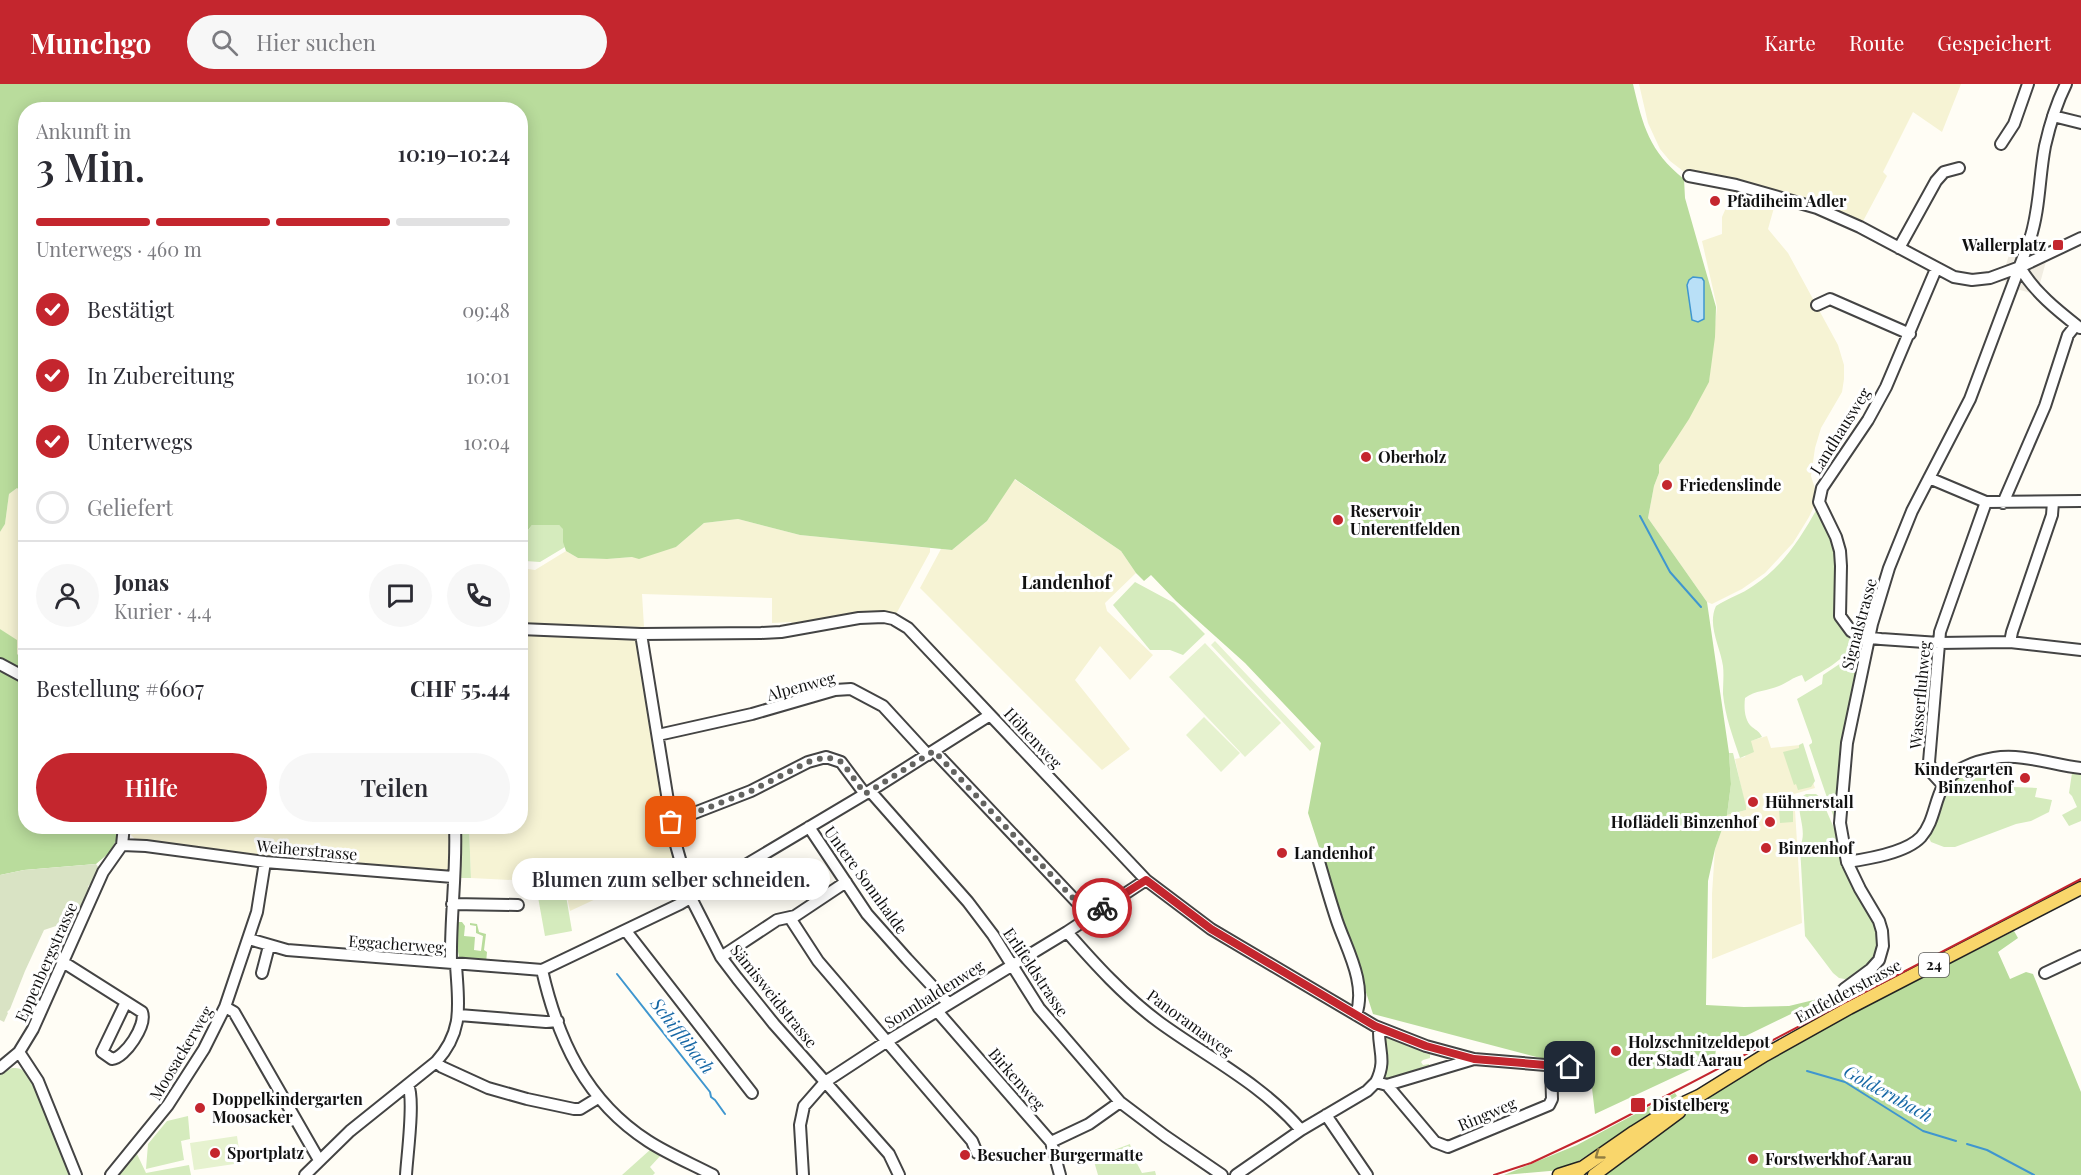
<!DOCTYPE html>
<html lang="de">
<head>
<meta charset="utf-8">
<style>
	body { margin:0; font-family:"Playfair Display",serif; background:#f7f7f7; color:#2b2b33; height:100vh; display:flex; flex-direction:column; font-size:22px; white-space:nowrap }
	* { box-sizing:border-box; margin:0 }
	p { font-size:20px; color:#7c7c81 }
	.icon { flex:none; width:33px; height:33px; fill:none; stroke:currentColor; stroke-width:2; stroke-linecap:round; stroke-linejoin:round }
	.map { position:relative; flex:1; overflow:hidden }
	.details { position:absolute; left:18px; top:18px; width:510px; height:732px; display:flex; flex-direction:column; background:#fff; border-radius:24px; box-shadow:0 3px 15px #0003 }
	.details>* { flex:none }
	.pin { position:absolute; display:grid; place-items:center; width:51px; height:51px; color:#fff; margin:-26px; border-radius:12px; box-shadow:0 3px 9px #0006 }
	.courier { position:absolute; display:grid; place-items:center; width:60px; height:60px; margin:-30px; border:4px solid #c4262e; border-radius:50%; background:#fff; color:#222; box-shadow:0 2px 8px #0007 }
	.bubble { position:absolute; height:42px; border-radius:21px; background:#fff; box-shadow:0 3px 15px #0003; font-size:20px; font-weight:600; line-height:42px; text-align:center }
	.head em { font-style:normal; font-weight:600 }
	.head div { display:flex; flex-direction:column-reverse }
	.head { display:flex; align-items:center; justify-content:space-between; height:102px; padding:0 18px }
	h1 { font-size:39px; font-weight:600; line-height:45px }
	.bar { display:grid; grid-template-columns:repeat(4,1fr); gap:9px 6px; align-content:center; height:72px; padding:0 18px }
	.bar i { height:8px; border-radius:4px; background:#e1e1e2 }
	.bar .selected { background:#c4262e }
	.bar p { grid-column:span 4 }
	.line { display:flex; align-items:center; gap:15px; padding:0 18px; border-top:2px solid #e1e1e2 }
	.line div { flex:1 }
	.round { display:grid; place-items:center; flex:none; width:63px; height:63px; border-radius:32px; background:#f7f7f7 }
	ol { padding:0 18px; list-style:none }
	li { display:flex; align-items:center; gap:18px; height:66px }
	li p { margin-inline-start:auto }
	li .icon { padding:6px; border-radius:50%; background:#c4262e; color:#fff; stroke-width:4 }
	li:last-child { color:#7c7c81 }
	li i { width:33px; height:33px; border:3px solid #e1e1e2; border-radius:50% }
	.cta { display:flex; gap:12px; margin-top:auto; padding:12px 18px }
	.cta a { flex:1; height:69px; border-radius:36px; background:#c4262e; color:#fff; font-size:24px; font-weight:600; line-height:69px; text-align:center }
	.cta a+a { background:#f7f7f7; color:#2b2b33 }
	header { display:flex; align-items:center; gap:36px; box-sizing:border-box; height:84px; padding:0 30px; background:#c4262e; color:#fff }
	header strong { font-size:28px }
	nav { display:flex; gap:33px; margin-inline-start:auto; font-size:21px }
	.search { width:420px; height:54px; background:#f7f7f7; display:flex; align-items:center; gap:15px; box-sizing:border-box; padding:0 21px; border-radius:33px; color:#7c7c81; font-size:22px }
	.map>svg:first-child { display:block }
	.farmland { fill:#f6f3d4 }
	.green { fill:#d5ebbd }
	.forest { fill:#b9dc9c }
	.cemetery { fill:#d9e3c4 }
	.pitch { fill:#e6f2cf }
	.plaza { fill:#f1ede2 }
	.water { fill:#b9e0f7; stroke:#3f96cf; stroke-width:1.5 }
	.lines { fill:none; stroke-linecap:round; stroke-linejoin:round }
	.stream { stroke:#3f96cf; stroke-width:2 }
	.minor-casing { stroke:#444; stroke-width:14 }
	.major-casing { stroke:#222; stroke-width:15 }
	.minor { stroke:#fff; stroke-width:10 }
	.major { stroke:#f9d66b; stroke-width:12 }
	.rail { stroke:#c4262e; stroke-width:2 }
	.oneway { stroke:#917d42 }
	.done { stroke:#646461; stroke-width:6; stroke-dasharray:0 10.8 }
	.route { stroke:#c4262e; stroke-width:8 }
	.poi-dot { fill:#c4262e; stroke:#fff; stroke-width:2 }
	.labels { text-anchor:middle; stroke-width:6; stroke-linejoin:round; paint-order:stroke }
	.shield { fill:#fff; stroke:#585858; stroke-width:1.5 }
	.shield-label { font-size:15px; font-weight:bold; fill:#111 }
	.poi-label { font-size:16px; font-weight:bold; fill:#111; stroke:#fff; text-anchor:start }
	.street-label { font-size:16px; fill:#111; stroke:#fff }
	.neighbourhood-label { font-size:18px; font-weight:bold; fill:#111; stroke:#fff }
	.water-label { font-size:18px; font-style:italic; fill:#1768a6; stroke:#fff }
</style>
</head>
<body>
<header>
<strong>Munchgo</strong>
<div class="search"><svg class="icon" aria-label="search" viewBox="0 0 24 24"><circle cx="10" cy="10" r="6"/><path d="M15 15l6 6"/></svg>Hier suchen</div>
<nav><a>Karte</a><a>Route</a><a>Gespeichert</a></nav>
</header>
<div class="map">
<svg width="2081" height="1091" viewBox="0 0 2081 1091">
	<rect width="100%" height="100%" fill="#fffdf5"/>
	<path class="farmland" d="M1639 0H1961L1942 48 1913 28 1883 88 1887 92 1861 141 1683 87 1670 77 1660 65 1648 39Z
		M1736 101 1777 113 1768 145 1788 169 1838 261 1844 281V295L1842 308 1821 344 1815 364 1811 392 1818 414 1809 433 1793 459 1765 489 1742 505 1712 520 1707 518 1648 434 1654 402 1659 389V381L1709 297 1717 223 1702 157 1722 150V133Z
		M1014 395 1121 467 1136 489 1105 519 1107 527 1153 571 1130 596 1100 562 1075 596 1130 665 1102 686 920 504 941 465 952 466 987 437Z
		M17 404 25 411V576L17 570 16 556 0 545V448L5 440 9 410Z
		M738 435 800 451 930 464V468L895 532 794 543 791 538 772 539V514L642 510 644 543 521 540V484L535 486 566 467 578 474 607 475 632 473 676 463 704 439Z
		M521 549 636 553 675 778 570 827 564 799 534 801 533 797 471 794 469 743 520 742Z
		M1767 652 1771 664 1800 661 1815 704 1794 710 1802 839 1712 875V810L1715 765 1727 731 1746 726 1735 675 1745 673 1750 657Z
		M130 743H452L451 783 447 787 441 788 270 773 135 755 131 751Z"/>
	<path class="green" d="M1818 423 1820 424 1837 473V518L1854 559C1844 577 1822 587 1805 598L1802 591C1793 593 1787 599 1779 602 1768 607 1755 606 1745 614 1744 623 1744 636 1752 643 1757 647 1759 647 1762 653L1751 657 1754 668 1740 674C1733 653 1725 632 1723 610 1723 600 1724 591 1723 582 1720 562 1707 541 1716 522 1728 514 1742 510 1753 502 1783 483 1801 453 1818 423Z
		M532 441H559L563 444 565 463 540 478 525 477C521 463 522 453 532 441Z
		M1135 498 1174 519 1205 550 1183 571 1170 566H1150L1113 521Z
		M1861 559 1863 560 1856 584 1858 585 1835 737 1809 661 1812 659V657L1797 615 1822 600 1823 591 1847 575Z
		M1803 659 1815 697 1811 703 1798 706 1796 700 1794 701 1783 668 1799 664V661Z
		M1729 669H1733L1746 722V726L1727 731 1731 700Z
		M1990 678 1987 701 2010 705 2014 703 2037 704 2035 713 2052 716 2049 728 2031 737 2016 740 1955 763H1944L1931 758 1929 754 1939 731 1937 730C1950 695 1954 689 1990 678Z
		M2072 689 2081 691V737L2069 742 2062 731 2077 723 2072 712 2069 709Z
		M1806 710H1816L1821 714 1877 844C1881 874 1872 878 1850 896L1839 894 1833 889 1805 852 1800 762C1808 747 1796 729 1800 714Z
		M1786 712 1793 718V738L1780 739 1779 726H1766L1772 716Z
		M458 743H469L471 794H459Z
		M564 800 572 847 545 852 536 802Z
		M1386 952 1407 959 1406 961 1409 963 1410 960 1425 966 1424 968 1427 970 1430 967V974L1423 976 1421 978 1423 981 1429 980V984L1392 997 1386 995 1384 991 1387 972 1383 954Z
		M12 984C17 984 21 984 25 988 39 998 62 1071 69 1091H0V991Z
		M188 1032 190 1055 181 1057 184 1076 146 1085 148 1060 167 1037Z
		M1130 1060 1133 1072 1142 1089 1155 1087 1156 1091H1098L1093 1074Z
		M651 1065 662 1070 650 1083 655 1089 653 1091H622Z
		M137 1070 146 1089 189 1081 191 1091H119Z"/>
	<path class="forest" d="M0 0H1633C1643 42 1649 67 1684 95L1685 114 1716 223 1715 253 1709 298 1689 335 1659 381V389L1654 402 1648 434 1707 518 1729 669 1731 700 1727 731 1715 765 1708 797 1706 921 1744 923 1789 922 1826 913 1725 962 1716 964 1715 974 1595 1030 1590 987 1587 981 1552 977 1373 930 1308 729 1321 659 1245 579 1176 517 1151 491 1144 497 1136 489 1121 467 1015 395 987 437 952 466 800 451 738 435 704 439 676 463 639 475 632 473 607 475 578 474 566 467 563 458V445L559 441H532C521 454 521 462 525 477L521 483 520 26H26L25 411 17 404 9 410 5 440 0 448Z
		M0 545 17 556V570L25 576V594L0 581Z
		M0 585 25 598 26 742 124 743 109 769 96 780 24 786 0 791Z
		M456 838H462L465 842 464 852 475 853 474 866 481 867 483 852 476 849V842L470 841V839L477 840 479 848 486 850 484 866 487 868 486 879 459 873 455 851Z
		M2014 847 2018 854 1998 868 2010 895 2026 888 2033 890 2081 1008V1091H1602L1702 1017 1784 964Z
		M1675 1009 1677 1012 1577 1078 1561 1086 1504 1091 1577 1061Z"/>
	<path class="cemetery" d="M96 780 99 784 91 800 88 802 89 804 71 844 62 840 44 846 25 887 10 925 7 928 8 929 4 938 0 936V791L24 786Z"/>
	<path class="pitch" d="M1215 557 1315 663 1310 667 1211 561Z
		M1205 559 1281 639 1245 673 1169 593Z
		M1204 633 1240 669 1221 688 1186 651Z
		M237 1052 241 1079 194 1086 190 1059Z"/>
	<path class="plaza" d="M2020 153 2030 155 2046 163 2048 170 2039 203 2031 209 2020 206 2011 209 2009 200 2001 195 2003 184 2006 181 2011 164Z"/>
	<path class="water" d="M1693 193 1702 194 1704 197V235L1698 238 1692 236 1687 201 1689 196Z"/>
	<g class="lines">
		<path class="stream" d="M1640 432 1670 488 1701 523
			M617 890 710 1008 711 1013 715 1016 725 1030
			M1807 987 1845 998 1923 1047 1956 1057
			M1967 1060 1987 1066 2034 1091"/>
		<g class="minor-casing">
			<path id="minor" d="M2053 32 2081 39
				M2001 60 2014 40 2028 0
				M1689 92 1736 101 1817 124 1860 143 1954 193 1972 196 1990 194 2020 183 2081 154
				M1899 164 1936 97 1944 88 1959 84
				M2020 183C2033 207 2058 227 2080 244
				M1936 185 1886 303 1868 336 1822 404 1819 418 1836 453 1840 467 1841 482 1840 532 1851 547 1862 553 1881 555 1939 559 2010 558 2081 566
				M1817 221 1830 215 1910 250
				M1929 394 1986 418 2081 417
				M2003 419 2045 322 2068 251 2076 241
				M520 545 641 550 761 549 781 548 859 534 884 533 893 535 908 544 1146 796 1211 845 1375 942 1426 962 1474 975
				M641 550 674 754 691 814 721 873 737 894 774 940 889 1070 899 1091
				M2010 558 2012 548 2052 431 2053 418
				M0 580 26 594
				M658 651 752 630 835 606 851 605 883 622 928 671
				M934 667 1090 832
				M1943 701 1932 689 1929 678 1940 548 1986 418
				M870 707 968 818 993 851 1039 924 1120 1018 1165 1052 1222 1091
				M671 738 751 707 808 678 826 673 841 678 865 710
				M809 743 867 830 907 875 948 919
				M122 761 146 762 265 778 453 793
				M1318 774C1324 795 1330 816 1337 837 1347 866 1367 900 1356 931
				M1847 778C1868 775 1906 769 1921 753 1934 738 1934 719 1943 702 1952 685 1976 677 1994 674 2022 669 2053 681 2081 684
				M452 820 518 821
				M790 834 818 877 972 1057 977 1069
				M626 847 752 1009
				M1067 848C1095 880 1124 912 1159 938 1207 973 1262 1000 1301 1046
				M249 855 287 866 542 886
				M721 873 777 836 795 832 846 798
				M63 878 142 928C147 941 125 974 112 975L102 968 126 918
				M451 879C450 833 457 788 455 742
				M542 886 680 820 870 707 990 631
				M542 886C558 956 586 1017 648 1057 668 1070 692 1080 713 1091
				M262 889 269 862
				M2045 889 2081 872
				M1844 905 1871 885 1879 876 1883 862 1882 847 1879 837 1860 805 1847 778 1840 739 1847 659 1872 540 1889 484 1912 427 1970 315 2030 155C2040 125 2039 93 2045 62 2050 40 2056 20 2066 0
				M225 923 234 928 319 1076
				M937 927 1051 1058 1060 1091
				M459 931 546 938 558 937
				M19 968 38 997 76 1091
				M436 978 442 983 488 1004 527 1015 574 1025H580L598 1014
				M0 984 19 968 33 945 103 788 122 761 124 742
				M1376 998C1387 976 1378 966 1379 944
				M1387 1001 1435 1058 1448 1063 1549 1021 1552 1015 1551 982
				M1326 1031 1367 1091
				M1051 1058 1089 1040 1120 1018
				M111 1091 168 1021 204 965 225 923 257 828 265 778
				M305 1091 350 1047 436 978C465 946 458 919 456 880
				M406 1091C407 1072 415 1015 408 1001
				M803 1091 800 1041 804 1022 825 998 886 958 1067 848 1146 796
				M1236 1091 1301 1046 1367 1007 1376 998 1387 1001 1474 975 1570 983"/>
		</g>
		<g class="major-casing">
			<path id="major" d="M1559 1091 1581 1084
				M1575 1091 1582 1084 1634 1048 1669 1026 1699 1012 1765 971 1849 924 2081 804
				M1594 1091 1679 1028"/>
		</g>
		<use href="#minor" class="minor"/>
		<use href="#major" class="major"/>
		<path class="rail" d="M1494 1091 1531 1079 1595 1049 2081 795"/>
	</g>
	<defs><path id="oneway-chevron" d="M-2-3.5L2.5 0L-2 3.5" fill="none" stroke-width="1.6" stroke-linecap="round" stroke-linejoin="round" transform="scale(1.5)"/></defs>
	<use class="oneway" href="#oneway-chevron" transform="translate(1599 1071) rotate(144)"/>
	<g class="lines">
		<path class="done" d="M671 738 751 707 808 678 826 673 842 678 865 710 934 667 1090 832 1102 824"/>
		<path class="route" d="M1102 824 1146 796 1211 845 1375 942 1426 962 1474 975 1570 983"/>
	</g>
	<g class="poi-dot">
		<circle cx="1715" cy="117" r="6"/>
		<rect x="2052" y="155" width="12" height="12" rx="3"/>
		<circle cx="1366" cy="373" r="6"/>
		<circle cx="1667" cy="401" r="6"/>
		<circle cx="1338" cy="436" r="6"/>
		<circle cx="2025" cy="694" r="6"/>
		<circle cx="1753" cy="718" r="6"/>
		<circle cx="1770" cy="738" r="6"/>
		<circle cx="1766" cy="764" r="6"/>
		<circle cx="1282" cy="769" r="6"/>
		<circle cx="1616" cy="967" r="6"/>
		<rect x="1630" y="1013" width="16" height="16" rx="3"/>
		<circle cx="200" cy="1024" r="6"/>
		<circle cx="215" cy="1069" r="6"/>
		<circle cx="965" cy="1071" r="6"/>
		<circle cx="1753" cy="1075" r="6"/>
	</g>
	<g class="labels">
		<rect class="shield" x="1919" y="869" width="30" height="24" rx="4.5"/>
		<g class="shield-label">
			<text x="1934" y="886">24</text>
		</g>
		<g class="poi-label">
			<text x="1727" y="123">Pfadiheim Adler</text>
			<text x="2046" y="167" text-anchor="end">Wallerplatz</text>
			<text x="1378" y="379">Oberholz</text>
			<text x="1679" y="407">Friedenslinde</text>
			<text x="1350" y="433">Reservoir<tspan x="1350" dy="18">Unterentfelden</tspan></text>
			<text x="2013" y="691" text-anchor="end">Kindergarten<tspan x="2013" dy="18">Binzenhof</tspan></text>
			<text x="1765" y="724">Hühnerstall</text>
			<text x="1758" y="744" text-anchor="end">Hoflädeli Binzenhof</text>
			<text x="1778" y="770">Binzenhof</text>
			<text x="1294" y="775">Landenhof</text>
			<text x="1628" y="964">Holzschnitzeldepot<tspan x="1628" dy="18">der Stadt Aarau</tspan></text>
			<text x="212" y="1021">Doppelkindergarten<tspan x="212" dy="18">Moosacker</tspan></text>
			<text x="1652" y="1027">Distelberg</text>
			<text x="227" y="1075">Sportplatz</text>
			<text x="977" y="1077">Besucher Burgermatte</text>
			<text x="1765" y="1081">Forstwerkhof Aarau</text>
		</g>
		<g class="street-label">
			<text transform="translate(1840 347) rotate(-58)" y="6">Landhausweg</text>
			<text transform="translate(1859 540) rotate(-75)" y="6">Signalstrasse</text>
			<text transform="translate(801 602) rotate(-15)" y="6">Alpenweg</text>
			<text transform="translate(1920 611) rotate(-85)" y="6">Wasserfluhweg</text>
			<text transform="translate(1033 654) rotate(47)" y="6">Höhenweg</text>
			<text transform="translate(307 766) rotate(5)" y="6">Weiherstrasse</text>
			<text transform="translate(866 796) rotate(54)" y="6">Untere Sonnhalde</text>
			<text transform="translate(396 860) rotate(4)" y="6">Eggacherweg</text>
			<text transform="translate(46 878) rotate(-66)" y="6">Eppenbergstrasse</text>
			<text transform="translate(1036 888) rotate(56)" y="6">Erlifeldstrasse</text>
			<text transform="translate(1848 907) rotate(-28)" y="6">Entfelderstrasse</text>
			<text transform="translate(934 910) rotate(-32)" y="6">Sonnhaldenweg</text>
			<text transform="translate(774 912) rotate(51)" y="6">Sämisweidstrasse</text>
			<text transform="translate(1190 939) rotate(36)" y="6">Panoramaweg</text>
			<text transform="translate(181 969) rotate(-59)" y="6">Moosackerweg</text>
			<text transform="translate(1017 995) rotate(49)" y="6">Birkenweg</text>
			<text transform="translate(1487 1030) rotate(-23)" y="6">Ringweg</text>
		</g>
		<g class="neighbourhood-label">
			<text x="1066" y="505">Landenhof</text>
		</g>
		<g class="water-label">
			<text transform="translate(682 952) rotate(52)" y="6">Schifflibach</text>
			<text transform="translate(1888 1010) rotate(29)" y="6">Goldernbach</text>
		</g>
	</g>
</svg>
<div class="pin" style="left:671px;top:738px;background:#ea580c"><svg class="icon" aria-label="bag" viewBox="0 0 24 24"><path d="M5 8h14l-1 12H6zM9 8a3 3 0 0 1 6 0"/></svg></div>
<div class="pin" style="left:1570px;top:983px;background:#1f2937"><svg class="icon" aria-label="home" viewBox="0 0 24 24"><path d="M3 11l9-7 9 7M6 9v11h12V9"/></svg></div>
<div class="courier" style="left:1102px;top:824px"><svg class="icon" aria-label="bike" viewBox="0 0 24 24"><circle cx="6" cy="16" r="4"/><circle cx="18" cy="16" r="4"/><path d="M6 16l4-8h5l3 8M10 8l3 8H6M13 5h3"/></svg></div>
<div class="bubble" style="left:512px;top:774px;width:318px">Blumen zum selber schneiden.</div>
<section class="details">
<div class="head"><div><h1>3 Min.</h1><p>Ankunft in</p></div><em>10:19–10:24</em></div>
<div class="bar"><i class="selected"></i><i class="selected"></i><i class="selected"></i><i></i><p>Unterwegs · 460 m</p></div>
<ol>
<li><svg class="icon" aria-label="check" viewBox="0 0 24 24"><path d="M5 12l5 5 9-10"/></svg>Bestätigt<p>09:48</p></li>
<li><svg class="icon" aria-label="check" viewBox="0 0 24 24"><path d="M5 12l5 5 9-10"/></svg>In Zubereitung<p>10:01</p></li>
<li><svg class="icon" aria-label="check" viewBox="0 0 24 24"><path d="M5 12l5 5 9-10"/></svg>Unterwegs<p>10:04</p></li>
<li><i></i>Geliefert</li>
</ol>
<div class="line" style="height:108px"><a class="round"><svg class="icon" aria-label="person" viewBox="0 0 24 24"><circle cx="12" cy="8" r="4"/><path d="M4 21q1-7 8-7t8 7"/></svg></a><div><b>Jonas</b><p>Kurier · 4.4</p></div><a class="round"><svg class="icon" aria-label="chat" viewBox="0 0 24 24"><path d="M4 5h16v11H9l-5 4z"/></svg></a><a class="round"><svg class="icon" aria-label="phone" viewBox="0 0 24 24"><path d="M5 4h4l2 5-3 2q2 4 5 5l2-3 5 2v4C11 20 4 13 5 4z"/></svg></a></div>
<div class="line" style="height:78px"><div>Bestellung #6607</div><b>CHF 55.44</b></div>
<div class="cta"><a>Hilfe</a><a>Teilen</a></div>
</section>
</div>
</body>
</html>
